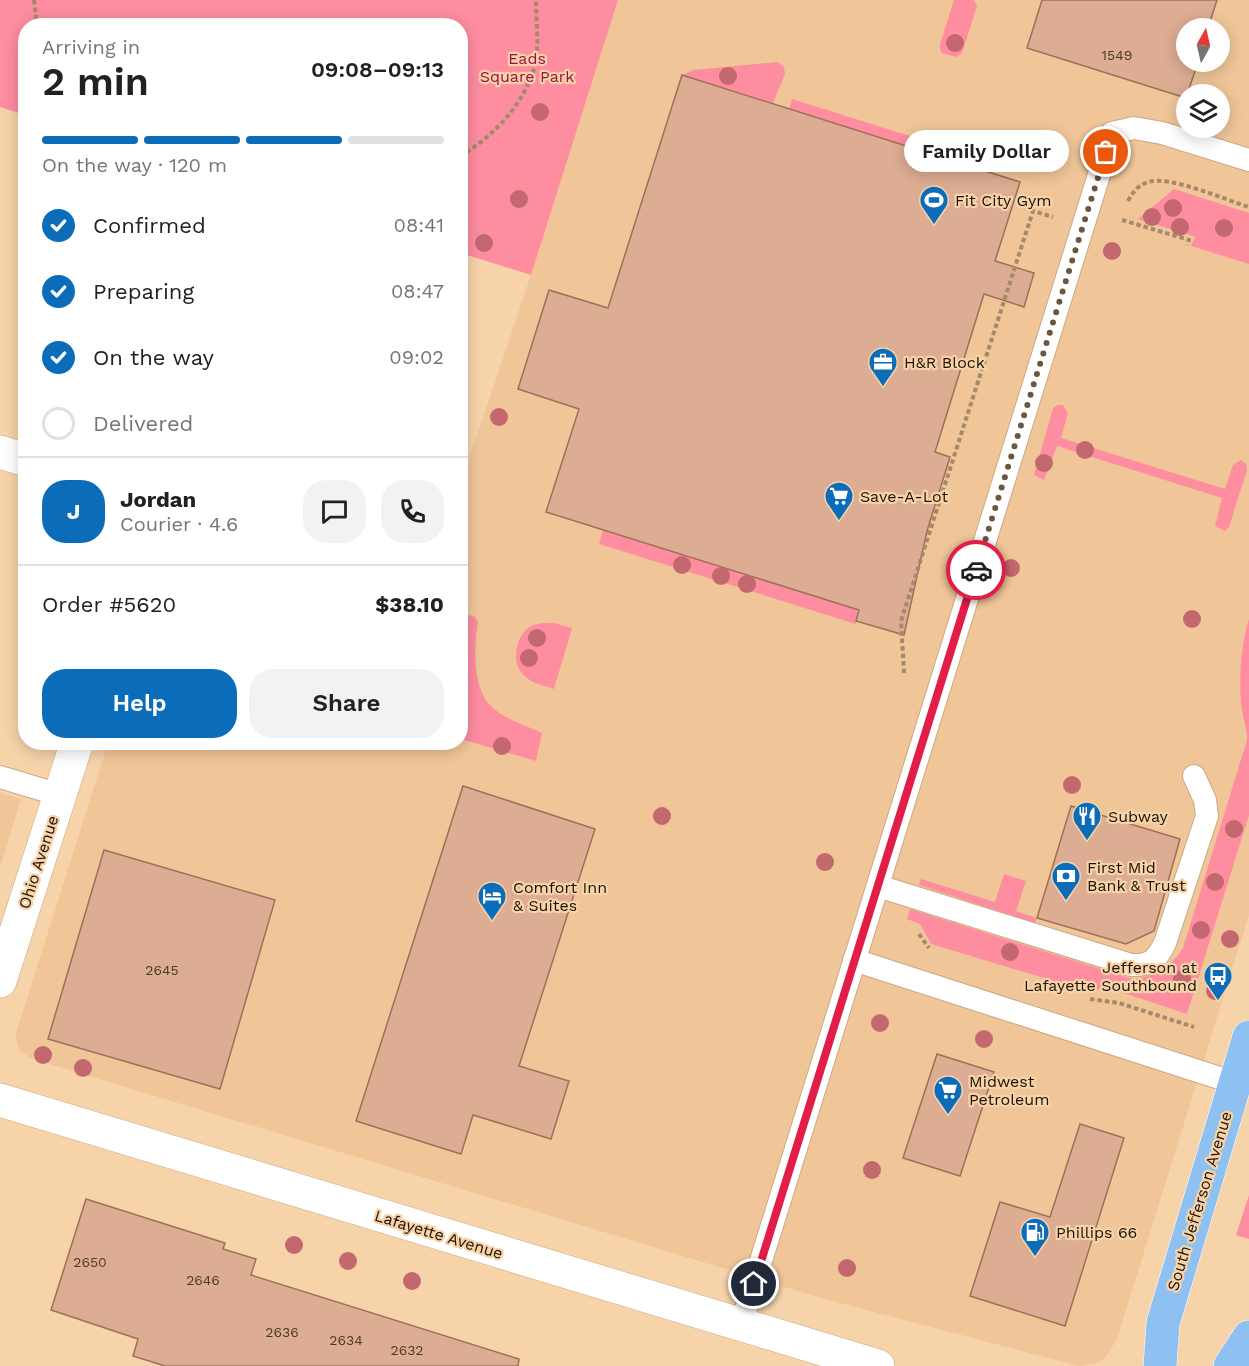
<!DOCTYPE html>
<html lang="en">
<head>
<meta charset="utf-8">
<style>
	body { margin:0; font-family:"Work Sans",sans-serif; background:#f2f2f2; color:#202124; height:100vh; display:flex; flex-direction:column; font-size:22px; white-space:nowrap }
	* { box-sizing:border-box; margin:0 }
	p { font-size:20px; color:#757577 }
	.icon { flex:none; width:33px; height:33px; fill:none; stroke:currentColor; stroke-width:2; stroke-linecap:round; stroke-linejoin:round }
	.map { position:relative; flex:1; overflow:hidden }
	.drawer { position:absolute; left:18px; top:18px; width:450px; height:732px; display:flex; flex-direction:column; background:#fff; border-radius:24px; box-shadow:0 3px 15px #0003 }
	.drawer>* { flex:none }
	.needle { width:39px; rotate:8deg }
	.controls { position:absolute; left:1176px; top:18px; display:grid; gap:12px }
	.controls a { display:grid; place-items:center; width:54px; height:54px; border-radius:50%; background:#fff; box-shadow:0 3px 15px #0003; font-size:30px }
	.pin { position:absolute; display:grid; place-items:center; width:51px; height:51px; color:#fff; margin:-26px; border:3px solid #fff; border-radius:50%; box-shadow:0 2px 6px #0007 }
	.courier { position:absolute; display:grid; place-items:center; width:60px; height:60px; margin:-30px; border:4px solid #e11d48; border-radius:50%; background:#fff; color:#222; box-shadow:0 2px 8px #0007 }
	.bubble { position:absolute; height:42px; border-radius:21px; background:#fff; box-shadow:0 3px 15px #0003; font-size:20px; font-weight:600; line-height:42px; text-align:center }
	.overview em { font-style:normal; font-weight:600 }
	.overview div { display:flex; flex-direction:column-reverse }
	.overview { display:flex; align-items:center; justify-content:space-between; height:102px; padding:0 24px }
	h1 { font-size:39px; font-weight:600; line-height:45px }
	.bar { display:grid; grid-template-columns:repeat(4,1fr); gap:9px 6px; align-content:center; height:72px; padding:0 24px }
	.bar i { height:8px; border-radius:4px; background:#e0e0e0 }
	.bar .current { background:#0b6cb9 }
	.bar p { grid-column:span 4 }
	.line { display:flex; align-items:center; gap:15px; padding:0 24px; border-top:2px solid #e0e0e0 }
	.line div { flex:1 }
	.round { display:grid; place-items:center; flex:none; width:63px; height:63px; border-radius:24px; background:#f2f2f2 }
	ol { padding:0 24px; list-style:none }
	li { display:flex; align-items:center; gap:18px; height:66px }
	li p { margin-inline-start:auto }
	li .icon { padding:6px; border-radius:50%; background:#0b6cb9; color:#fff; stroke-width:4 }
	li:last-child { color:#757577 }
	li i { width:33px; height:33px; border:3px solid #e0e0e0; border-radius:50% }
	.cta { display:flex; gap:12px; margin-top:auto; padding:12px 24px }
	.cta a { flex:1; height:69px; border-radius:24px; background:#0b6cb9; color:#fff; font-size:24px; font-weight:600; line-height:69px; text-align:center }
	.cta a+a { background:#f2f2f2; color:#202124 }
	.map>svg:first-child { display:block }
	.built { fill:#f0c699; fill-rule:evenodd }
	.green { fill:#fe8da0 }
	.building { fill:#ddad93; stroke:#9d7058; stroke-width:1.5 }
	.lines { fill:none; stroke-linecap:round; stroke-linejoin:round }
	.service-casing { stroke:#cba881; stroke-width:24 }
	.minor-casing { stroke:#cba881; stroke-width:34 }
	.primary-casing { stroke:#fff; stroke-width:34 }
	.path { stroke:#a4896a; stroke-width:4; stroke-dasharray:4.5 3; stroke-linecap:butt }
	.service { stroke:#fff; stroke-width:22 }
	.minor { stroke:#fff; stroke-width:33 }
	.primary { stroke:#8ec1f2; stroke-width:33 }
	.tree { fill:#c4686f }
	.done { stroke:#6b563e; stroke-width:6; stroke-dasharray:0 10.8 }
	.route { stroke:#e11d48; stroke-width:8 }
	.labels { text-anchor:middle; stroke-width:4.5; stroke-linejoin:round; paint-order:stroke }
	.number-label { font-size:14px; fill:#4e3a28 }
	.park-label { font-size:16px; fill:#9a103e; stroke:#f7d3aa }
	.poi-label { font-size:16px; fill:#1f1304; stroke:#f7d3aa; text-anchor:start }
	.street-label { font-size:16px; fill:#1f1304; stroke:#f7d3aa }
</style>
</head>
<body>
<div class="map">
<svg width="1249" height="1366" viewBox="0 0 1249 1366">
	<rect width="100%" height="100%" fill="#f7d3aa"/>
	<path class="built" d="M618 0H1249V915L1117 1339 1106 1357 1095 1364 1079 1366 821 1298 33 1059 21 1052 17 1043 16 1033 108 743 460 742 461 483 531 275ZM1186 28H1220V62H1186ZM1186 94H1220V128H1186Z
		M0 793 21 799 0 868Z"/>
	<path class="green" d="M0 0H618L531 275 461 253 460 26H26L25 115 0 107Z
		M954 0H974L977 6 962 53 956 57 941 53 940 44Z
		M778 62 784 67 785 74 773 103 682 75 693 70Z
		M792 99 964 153 960 163 789 109Z
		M1174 189 1249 213V264L1191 246 1195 237 1138 219Z
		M1057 405H1063L1068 413 1061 438 1225 489 1233 465 1241 460 1246 464 1247 470 1229 527 1225 531 1215 526 1222 498 1057 446 1044 480 1034 475 1053 408Z
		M603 530 859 610 856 624 599 544Z
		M461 612 475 617 478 622C474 646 472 690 492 707 506 720 525 725 542 733L536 761 461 739Z
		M1249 619V815L1187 1014 1109 988 1087 991 931 944 920 924 907 919 910 909 1132 979C1152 978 1173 965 1183 948L1247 740C1247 726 1242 716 1241 703 1239 676 1241 644 1249 619Z
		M554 623 572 628 554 689C542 685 529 683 521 672 512 661 516 638 527 629 533 623 545 623 554 623Z
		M1004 874 1026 881 1016 911 1037 918 1035 923 919 885 921 879 995 902Z
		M1249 1195V1239L1236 1235Z"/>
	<path class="building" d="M1042 0H1217L1208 28H1186V62H1198L1186 98 1027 48Z
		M682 75 1020 182 995 261 1034 273 1024 307 984 294 935 452 950 457 927 531 904 635 856 621 859 610 546 512 579 409 518 389 549 290 608 308Z
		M463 786 595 829 519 1066 569 1081 551 1139 473 1115 461 1154 356 1121Z
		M1071 806 1180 839 1154 931 1126 944 1037 918Z
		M104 850 275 900 220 1089 48 1039Z
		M937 1054 994 1072 960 1176 903 1158Z
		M1080 1124 1124 1138 1065 1326 970 1296 1000 1202 1050 1217Z
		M86 1199 225 1243 223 1249 256 1259 251 1275 519 1359 518 1366H165L133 1356 138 1339 51 1310Z"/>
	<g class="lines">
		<g class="service-casing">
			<path id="service" d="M0 777 60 795
				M878 886 1131 965C1150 966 1157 960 1165 943L1207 816 1205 800 1194 776
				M854 960 1235 1083
				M741 1325 1112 133 1134 128 1162 133 1249 160"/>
		</g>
		<g class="minor-casing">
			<path id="minor" d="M0 452 26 460
				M0 981 77 742
				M0 1100 878 1366"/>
		</g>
		<g class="primary-casing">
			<path id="primary" d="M1160 1366 1163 1323 1249 1037
				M1230 1366 1249 1337"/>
		</g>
		<path class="path" d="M34 0 37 26
			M460 156C496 136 534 94 537 51 538 34 536 17 536 0
			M1128 201C1133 192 1137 186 1148 182 1170 175 1225 200 1249 207
			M1122 220 1189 240 1187 245
			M904 673 901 621 1033 211 1053 217
			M919 934 929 948
			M1090 999 1119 1003 1194 1027"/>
		<use href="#service" class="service"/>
		<use href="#minor" class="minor"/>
		<use href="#primary" class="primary"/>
	</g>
	<g class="tree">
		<circle cx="955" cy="43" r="9"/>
		<circle cx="728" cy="76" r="9"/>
		<circle cx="540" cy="112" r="9"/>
		<circle cx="519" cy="199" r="9"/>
		<circle cx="1173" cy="208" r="9"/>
		<circle cx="1152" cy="217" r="9"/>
		<circle cx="1180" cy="227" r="9"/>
		<circle cx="1224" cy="228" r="9"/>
		<circle cx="484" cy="243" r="9"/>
		<circle cx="1112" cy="251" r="9"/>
		<circle cx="499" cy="417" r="9"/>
		<circle cx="1085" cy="450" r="9"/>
		<circle cx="1044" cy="463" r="9"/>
		<circle cx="682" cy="565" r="9"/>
		<circle cx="1011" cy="568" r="9"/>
		<circle cx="721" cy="576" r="9"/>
		<circle cx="747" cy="584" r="9"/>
		<circle cx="1192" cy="619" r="9"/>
		<circle cx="537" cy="638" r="9"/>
		<circle cx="529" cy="658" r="9"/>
		<circle cx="502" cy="746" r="9"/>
		<circle cx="1072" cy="785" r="9"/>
		<circle cx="662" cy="816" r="9"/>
		<circle cx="1234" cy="829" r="9"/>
		<circle cx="825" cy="862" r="9"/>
		<circle cx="1215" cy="882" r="9"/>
		<circle cx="1201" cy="930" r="9"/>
		<circle cx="1230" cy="939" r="9"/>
		<circle cx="1010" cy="952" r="9"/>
		<circle cx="1182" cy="979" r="9"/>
		<circle cx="1215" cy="991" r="9"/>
		<circle cx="880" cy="1023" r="9"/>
		<circle cx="984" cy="1039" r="9"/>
		<circle cx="43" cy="1055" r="9"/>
		<circle cx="83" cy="1068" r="9"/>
		<circle cx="872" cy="1170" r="9"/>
		<circle cx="294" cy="1245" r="9"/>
		<circle cx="348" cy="1261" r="9"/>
		<circle cx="847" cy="1268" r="9"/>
		<circle cx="412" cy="1281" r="9"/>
	</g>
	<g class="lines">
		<path class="done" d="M976 570 1106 152"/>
		<path class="route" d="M754 1284 976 570"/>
	</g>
	<defs>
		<g id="stadium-pin" transform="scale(1.5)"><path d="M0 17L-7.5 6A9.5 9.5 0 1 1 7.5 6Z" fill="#0b6cb9" stroke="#f7d3aa"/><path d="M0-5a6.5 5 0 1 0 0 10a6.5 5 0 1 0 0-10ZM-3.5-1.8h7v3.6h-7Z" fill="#fff"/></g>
		<g id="office-pin" transform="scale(1.5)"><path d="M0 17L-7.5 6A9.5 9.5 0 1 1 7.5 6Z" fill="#0b6cb9" stroke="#f7d3aa"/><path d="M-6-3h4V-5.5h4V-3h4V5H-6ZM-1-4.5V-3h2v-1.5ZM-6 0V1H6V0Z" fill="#fff"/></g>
		<g id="supermarket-pin" transform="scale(1.5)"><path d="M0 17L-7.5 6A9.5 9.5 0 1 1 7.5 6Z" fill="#0b6cb9" stroke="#f7d3aa"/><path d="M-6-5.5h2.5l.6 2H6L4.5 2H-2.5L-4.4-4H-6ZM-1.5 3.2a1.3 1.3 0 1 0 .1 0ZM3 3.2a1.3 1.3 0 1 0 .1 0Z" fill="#fff"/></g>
		<g id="restaurant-pin" transform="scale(1.5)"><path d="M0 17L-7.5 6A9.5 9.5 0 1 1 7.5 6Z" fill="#0b6cb9" stroke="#f7d3aa"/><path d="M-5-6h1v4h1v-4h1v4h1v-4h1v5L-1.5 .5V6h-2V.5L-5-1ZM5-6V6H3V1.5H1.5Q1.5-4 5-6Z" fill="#fff"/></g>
		<g id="bank-pin" transform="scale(1.5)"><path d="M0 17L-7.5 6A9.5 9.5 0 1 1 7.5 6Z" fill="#0b6cb9" stroke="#f7d3aa"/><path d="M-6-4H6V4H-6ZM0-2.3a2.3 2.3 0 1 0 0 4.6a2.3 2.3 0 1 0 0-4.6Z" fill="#fff"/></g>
		<g id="hotel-pin" transform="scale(1.5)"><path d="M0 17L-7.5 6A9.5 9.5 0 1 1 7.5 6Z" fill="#0b6cb9" stroke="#f7d3aa"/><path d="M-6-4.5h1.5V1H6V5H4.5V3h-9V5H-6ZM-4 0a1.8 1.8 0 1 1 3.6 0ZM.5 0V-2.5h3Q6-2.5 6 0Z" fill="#fff"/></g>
		<g id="bus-pin" transform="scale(1.5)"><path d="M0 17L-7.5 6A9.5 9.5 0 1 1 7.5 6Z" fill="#0b6cb9" stroke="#f7d3aa"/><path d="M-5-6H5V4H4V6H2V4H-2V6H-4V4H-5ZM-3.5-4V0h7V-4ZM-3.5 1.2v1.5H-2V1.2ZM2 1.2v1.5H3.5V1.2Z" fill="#fff"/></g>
		<g id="fuel-pin" transform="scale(1.5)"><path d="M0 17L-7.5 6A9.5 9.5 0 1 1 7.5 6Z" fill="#0b6cb9" stroke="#f7d3aa"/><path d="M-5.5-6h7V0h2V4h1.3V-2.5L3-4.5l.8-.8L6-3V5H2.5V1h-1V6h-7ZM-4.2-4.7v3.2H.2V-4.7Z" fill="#fff"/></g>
	</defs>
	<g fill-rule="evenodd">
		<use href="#stadium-pin" x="934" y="200"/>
		<use href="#office-pin" x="883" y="362"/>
		<use href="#supermarket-pin" x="839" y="496"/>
		<use href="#restaurant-pin" x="1087" y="816"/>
		<use href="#bank-pin" x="1066" y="876"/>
		<use href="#hotel-pin" x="492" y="896"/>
		<use href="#bus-pin" x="1218" y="976"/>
		<use href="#supermarket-pin" x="948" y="1090"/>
		<use href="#fuel-pin" x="1035" y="1232"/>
	</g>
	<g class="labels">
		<g class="number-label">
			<text x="1117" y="60">1549</text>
			<text x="162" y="975">2645</text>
			<text x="90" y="1267">2650</text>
			<text x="203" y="1285">2646</text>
			<text x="282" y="1337">2636</text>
			<text x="346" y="1345">2634</text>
			<text x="407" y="1355">2632</text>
		</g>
		<g class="park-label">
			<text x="527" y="64">Eads<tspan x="527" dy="18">Square Park</tspan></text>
		</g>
		<g class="poi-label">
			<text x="955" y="206">Fit City Gym</text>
			<text x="904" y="368">H&amp;R Block</text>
			<text x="860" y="502">Save-A-Lot</text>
			<text x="1108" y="822">Subway</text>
			<text x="1087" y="873">First Mid<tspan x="1087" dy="18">Bank &amp; Trust</tspan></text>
			<text x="513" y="893">Comfort Inn<tspan x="513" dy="18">&amp; Suites</tspan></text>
			<text x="1197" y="973" text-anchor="end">Jefferson at<tspan x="1197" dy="18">Lafayette Southbound</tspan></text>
			<text x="969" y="1087">Midwest<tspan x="969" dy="18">Petroleum</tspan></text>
			<text x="1056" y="1238">Phillips 66</text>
		</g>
		<g class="street-label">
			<text transform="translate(38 862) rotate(-72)" y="6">Ohio Avenue</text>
			<text transform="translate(1199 1201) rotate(-73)" y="6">South Jefferson Avenue</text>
			<text transform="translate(439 1234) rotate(17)" y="6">Lafayette Avenue</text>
		</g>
	</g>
</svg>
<div class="controls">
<a><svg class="needle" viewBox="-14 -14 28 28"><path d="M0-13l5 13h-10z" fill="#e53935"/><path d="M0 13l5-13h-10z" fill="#757577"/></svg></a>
<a><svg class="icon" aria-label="layers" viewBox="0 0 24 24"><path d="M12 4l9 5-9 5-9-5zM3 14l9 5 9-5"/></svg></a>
</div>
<div class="pin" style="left:1106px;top:152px;background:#ea580c"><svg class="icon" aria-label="bag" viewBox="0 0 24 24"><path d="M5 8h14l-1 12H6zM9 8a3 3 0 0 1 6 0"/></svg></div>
<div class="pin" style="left:754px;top:1284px;background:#1f2937"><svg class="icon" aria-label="home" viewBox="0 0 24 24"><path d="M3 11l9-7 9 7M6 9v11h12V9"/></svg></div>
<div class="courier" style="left:976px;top:570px"><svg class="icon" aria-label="car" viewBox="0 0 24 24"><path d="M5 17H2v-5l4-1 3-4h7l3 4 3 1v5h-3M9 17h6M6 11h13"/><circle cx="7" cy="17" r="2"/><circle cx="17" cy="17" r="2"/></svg></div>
<div class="bubble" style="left:904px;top:130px;width:165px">Family Dollar</div>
<section class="drawer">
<div class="overview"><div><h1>2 min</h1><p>Arriving in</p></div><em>09:08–09:13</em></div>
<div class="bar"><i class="current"></i><i class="current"></i><i class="current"></i><i></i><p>On the way · 120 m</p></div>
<ol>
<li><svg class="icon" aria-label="check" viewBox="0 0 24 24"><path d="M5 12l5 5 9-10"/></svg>Confirmed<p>08:41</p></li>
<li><svg class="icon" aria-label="check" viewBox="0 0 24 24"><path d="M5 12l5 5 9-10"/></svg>Preparing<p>08:47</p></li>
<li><svg class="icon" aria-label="check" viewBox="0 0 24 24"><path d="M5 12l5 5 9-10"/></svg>On the way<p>09:02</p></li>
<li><i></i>Delivered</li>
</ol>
<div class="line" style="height:108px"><b class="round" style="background:#0b6cb9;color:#fff">J</b><div><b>Jordan</b><p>Courier · 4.6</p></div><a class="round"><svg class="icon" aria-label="chat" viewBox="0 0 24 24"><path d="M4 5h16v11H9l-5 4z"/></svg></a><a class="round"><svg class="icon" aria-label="phone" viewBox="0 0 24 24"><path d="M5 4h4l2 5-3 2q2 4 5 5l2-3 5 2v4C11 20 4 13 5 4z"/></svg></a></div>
<div class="line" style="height:78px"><div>Order #5620</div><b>$38.10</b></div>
<div class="cta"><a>Help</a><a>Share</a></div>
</section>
</div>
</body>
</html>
